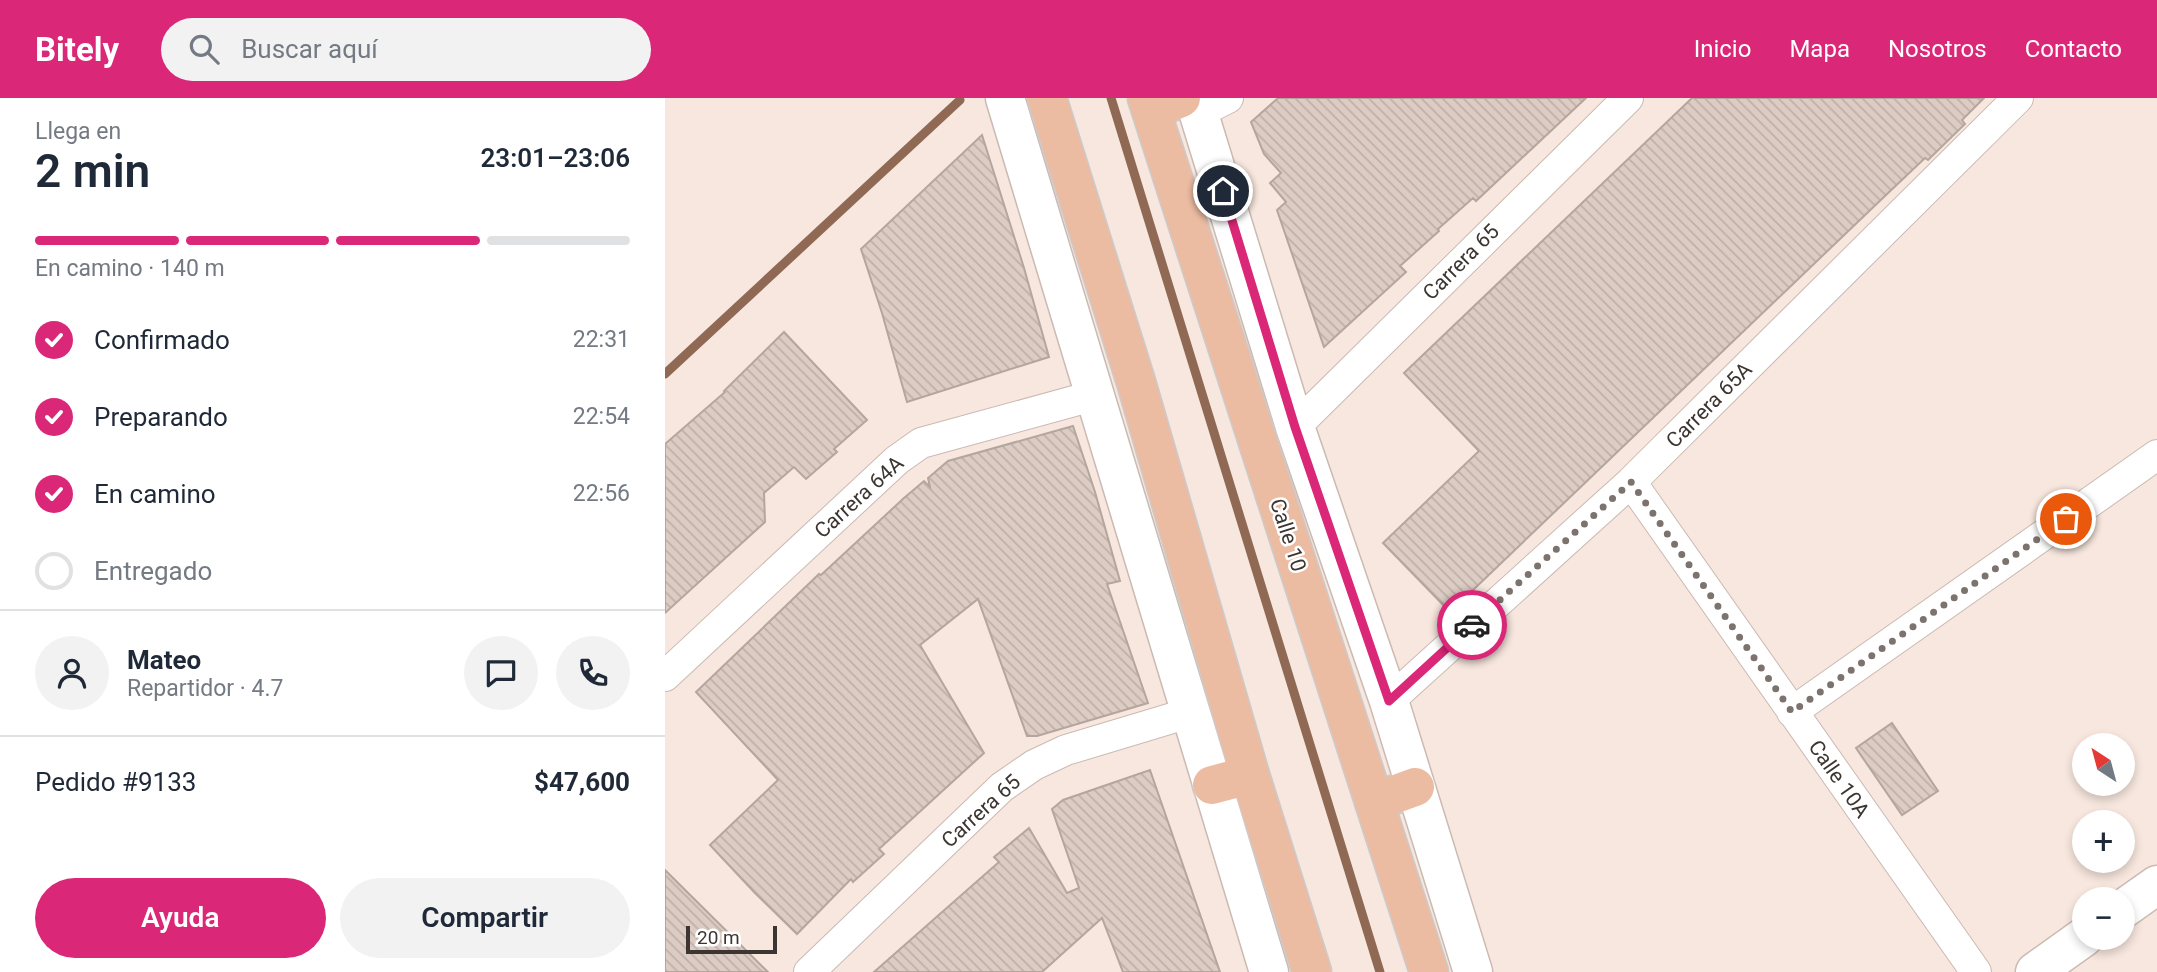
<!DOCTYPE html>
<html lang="es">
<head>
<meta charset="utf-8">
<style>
	body { margin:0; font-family:Roboto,sans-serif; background:#f2f2f3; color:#1f2937; height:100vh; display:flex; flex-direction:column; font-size:26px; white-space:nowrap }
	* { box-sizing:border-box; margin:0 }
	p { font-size:23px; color:#747a83 }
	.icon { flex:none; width:38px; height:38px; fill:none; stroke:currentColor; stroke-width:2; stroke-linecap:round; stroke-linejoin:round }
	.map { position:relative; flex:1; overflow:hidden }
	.sheet { display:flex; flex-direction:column; background:#fff; width:665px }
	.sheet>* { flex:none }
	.needle { width:46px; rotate:324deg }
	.fabs { position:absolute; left:1407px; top:635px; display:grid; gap:14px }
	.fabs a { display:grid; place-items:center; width:63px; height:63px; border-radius:50%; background:#fff; box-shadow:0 4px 10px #0003; font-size:35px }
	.scale { position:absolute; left:21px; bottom:18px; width:91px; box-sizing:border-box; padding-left:7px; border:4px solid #3c3532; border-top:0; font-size:19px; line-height:24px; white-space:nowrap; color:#3c3532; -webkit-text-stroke:5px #fff; paint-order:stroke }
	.pin { position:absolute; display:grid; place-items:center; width:60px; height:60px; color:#fff; margin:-30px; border:4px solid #fff; border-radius:50%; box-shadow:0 2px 7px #0007 }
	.courier { position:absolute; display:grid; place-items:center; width:70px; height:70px; margin:-35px; border:5px solid #db2777; border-radius:50%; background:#fff; color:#222; box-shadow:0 2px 9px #0007 }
	.headline em { font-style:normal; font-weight:600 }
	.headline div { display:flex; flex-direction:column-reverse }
	.headline { display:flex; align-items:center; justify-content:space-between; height:119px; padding:0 35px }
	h1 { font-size:46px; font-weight:600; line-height:52px }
	.bar { display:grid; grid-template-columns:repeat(4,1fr); gap:10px 7px; align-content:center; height:84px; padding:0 35px }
	.bar i { height:9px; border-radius:5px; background:#e0e1e3 }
	.bar .current { background:#db2777 }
	.bar p { grid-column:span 4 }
	.line { display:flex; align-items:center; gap:18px; padding:0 35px; border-top:2px solid #e0e1e3 }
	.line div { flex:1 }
	.round { display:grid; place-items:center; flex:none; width:74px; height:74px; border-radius:37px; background:#f2f2f3 }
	ol { padding:0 35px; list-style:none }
	li { display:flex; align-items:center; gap:21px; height:77px }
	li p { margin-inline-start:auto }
	li .icon { padding:7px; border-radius:50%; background:#db2777; color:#fff; stroke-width:4 }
	li:last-child { color:#747a83 }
	li i { width:38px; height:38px; border:4px solid #e0e1e3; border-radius:50% }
	.primary-button { display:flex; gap:14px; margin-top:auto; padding:14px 35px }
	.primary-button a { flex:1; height:80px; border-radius:42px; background:#db2777; color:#fff; font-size:28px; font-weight:600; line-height:80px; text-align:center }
	.primary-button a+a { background:#f2f2f3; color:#1f2937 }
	header { display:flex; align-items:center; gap:42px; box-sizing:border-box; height:98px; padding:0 35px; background:#db2777; color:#fff }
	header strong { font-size:33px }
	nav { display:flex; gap:38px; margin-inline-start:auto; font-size:24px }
	.search { width:490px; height:63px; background:#f2f2f3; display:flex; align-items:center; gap:18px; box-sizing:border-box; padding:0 24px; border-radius:38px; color:#747a83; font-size:26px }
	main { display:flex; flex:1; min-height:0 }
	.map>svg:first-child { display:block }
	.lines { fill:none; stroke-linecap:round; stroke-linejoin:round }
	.stream { stroke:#906954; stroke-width:9 }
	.building { fill:url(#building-back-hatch); stroke:#b4a59d; stroke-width:2 }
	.street-casing { stroke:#cabab2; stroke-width:32 }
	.secondary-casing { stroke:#cabab2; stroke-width:41 }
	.primary-casing { stroke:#cccaca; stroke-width:41 }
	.street { stroke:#fff; stroke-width:30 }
	.secondary { stroke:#fff; stroke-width:38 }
	.primary { stroke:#ecbca2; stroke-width:38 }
	.done { stroke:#7d736e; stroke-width:7; stroke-dasharray:0 12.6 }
	.route { stroke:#db2777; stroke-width:9 }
	.labels { text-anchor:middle; stroke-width:5; stroke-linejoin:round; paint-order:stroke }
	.street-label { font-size:21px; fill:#3c3532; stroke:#fff }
</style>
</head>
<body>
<header>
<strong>Bitely</strong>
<div class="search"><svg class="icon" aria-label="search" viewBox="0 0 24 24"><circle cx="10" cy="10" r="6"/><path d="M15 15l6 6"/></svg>Buscar aquí</div>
<nav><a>Inicio</a><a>Mapa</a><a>Nosotros</a><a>Contacto</a></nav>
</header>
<main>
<section class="sheet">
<div class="headline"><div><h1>2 min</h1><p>Llega en</p></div><em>23:01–23:06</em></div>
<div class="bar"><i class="current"></i><i class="current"></i><i class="current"></i><i></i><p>En camino · 140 m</p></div>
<ol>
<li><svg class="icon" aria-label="check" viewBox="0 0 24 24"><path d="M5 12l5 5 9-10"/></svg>Confirmado<p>22:31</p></li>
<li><svg class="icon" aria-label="check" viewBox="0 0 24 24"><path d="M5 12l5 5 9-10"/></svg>Preparando<p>22:54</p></li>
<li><svg class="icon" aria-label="check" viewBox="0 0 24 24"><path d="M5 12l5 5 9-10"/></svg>En camino<p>22:56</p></li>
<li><i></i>Entregado</li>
</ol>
<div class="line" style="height:126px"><a class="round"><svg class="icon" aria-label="person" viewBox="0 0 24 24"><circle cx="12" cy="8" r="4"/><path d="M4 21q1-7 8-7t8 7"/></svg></a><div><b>Mateo</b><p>Repartidor · 4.7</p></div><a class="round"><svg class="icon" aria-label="chat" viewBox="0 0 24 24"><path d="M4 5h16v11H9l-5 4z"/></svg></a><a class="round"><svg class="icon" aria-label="phone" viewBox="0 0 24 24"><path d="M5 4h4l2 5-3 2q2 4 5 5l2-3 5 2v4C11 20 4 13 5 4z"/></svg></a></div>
<div class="line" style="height:91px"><div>Pedido #9133</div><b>$47,600</b></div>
<div class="primary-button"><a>Ayuda</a><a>Compartir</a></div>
</section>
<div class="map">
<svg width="1492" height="874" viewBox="0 0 1492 874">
	<defs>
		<pattern id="building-back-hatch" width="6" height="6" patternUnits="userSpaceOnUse" patternTransform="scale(1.75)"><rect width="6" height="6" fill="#dcccc4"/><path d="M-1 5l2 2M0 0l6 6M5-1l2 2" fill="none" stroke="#beb0a9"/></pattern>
	</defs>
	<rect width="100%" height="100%" fill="#f7e7de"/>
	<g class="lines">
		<path class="stream" d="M446 0 715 874
			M0 276 295 2"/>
	</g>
	<path class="building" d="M613 0H921L811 103 808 100 773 131 774 133 735 168 741 174 659 249 612 112 621 104 605 85 616 75 599 56 586 24Z
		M1027 0H1319L1297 22 1300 26 1263 62 1260 60 1221 97 785 514 718 445 814 353 739 275Z
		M317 37 359 170 384 259 242 304 217 215 196 151Z
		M119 234 202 322 169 351 172 354 141 381 129 369 99 395 100 424 0 515V346L60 294 59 293Z
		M408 328 430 394 455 483 442 486 483 605 372 638H362L313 501 255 547 319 655 214 751 219 756 188 784 186 781 132 836 90 795 45 747 113 682 31 594 154 476 156 477 239 400 259 383 265 389 263 380 283 363Z
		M1227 625 1273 693 1237 717 1191 650Z
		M485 672 555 874H458L437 820 377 874H209L334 764 329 759 364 730 402 795 414 790 387 711 398 702Z
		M0 772 103 874H0Z"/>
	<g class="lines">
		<g class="street-casing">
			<path id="street" d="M533 15 563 0
				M630 329 963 0
				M966 384 1311 874
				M0 578 232 362 256 345 431 297
				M724 603 966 384 1353 0
				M1127 614 1492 357
				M144 874 337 689 369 667 401 652 524 615"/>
		</g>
		<g class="secondary-casing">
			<path id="secondary" d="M340 0C429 291 515 583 604 874
				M529 0 630 329 724 603 808 874
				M1458 811 1492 787
				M1370 874 1419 839"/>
		</g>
		<g class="primary-casing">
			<path id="primary" d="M382 0 471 284 585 677 647 874
				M482 0 764 874
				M486 12 516 0
				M547 687 585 677
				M709 704 750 689"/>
		</g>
		<use href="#street" class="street"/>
		<use href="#secondary" class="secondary"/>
		<use href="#primary" class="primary"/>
	</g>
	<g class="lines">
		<path class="done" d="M807 527 966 384 1127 614 1401 421"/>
		<path class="route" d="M558 93 630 329 724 603 807 527"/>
	</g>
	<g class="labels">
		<g class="street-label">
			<text transform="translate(796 164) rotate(-45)" y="7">Carrera 65</text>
			<text transform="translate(1044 307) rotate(-45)" y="7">Carrera 65A</text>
			<text transform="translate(194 399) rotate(-42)" y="7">Carrera 64A</text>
			<text transform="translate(623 437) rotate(72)" y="7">Calle 10</text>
			<text transform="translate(1174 681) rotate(55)" y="7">Calle 10A</text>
			<text transform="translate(316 713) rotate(-42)" y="7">Carrera 65</text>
		</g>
	</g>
</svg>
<div class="fabs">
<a><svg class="needle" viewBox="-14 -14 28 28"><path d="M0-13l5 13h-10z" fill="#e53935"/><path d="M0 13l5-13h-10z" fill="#747a83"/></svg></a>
<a>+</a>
<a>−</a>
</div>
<div class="scale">20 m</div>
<div class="pin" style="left:1401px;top:421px;background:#ea580c"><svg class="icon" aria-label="bag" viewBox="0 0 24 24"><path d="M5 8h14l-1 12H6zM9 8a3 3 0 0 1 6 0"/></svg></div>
<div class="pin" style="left:558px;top:93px;background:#1f2937"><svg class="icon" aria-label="home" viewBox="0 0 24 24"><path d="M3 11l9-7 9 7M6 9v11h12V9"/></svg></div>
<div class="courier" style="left:807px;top:527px"><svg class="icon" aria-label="car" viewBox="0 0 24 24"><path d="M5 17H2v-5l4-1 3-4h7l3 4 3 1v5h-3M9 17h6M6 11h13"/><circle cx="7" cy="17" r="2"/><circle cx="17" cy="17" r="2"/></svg></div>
</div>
</main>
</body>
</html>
